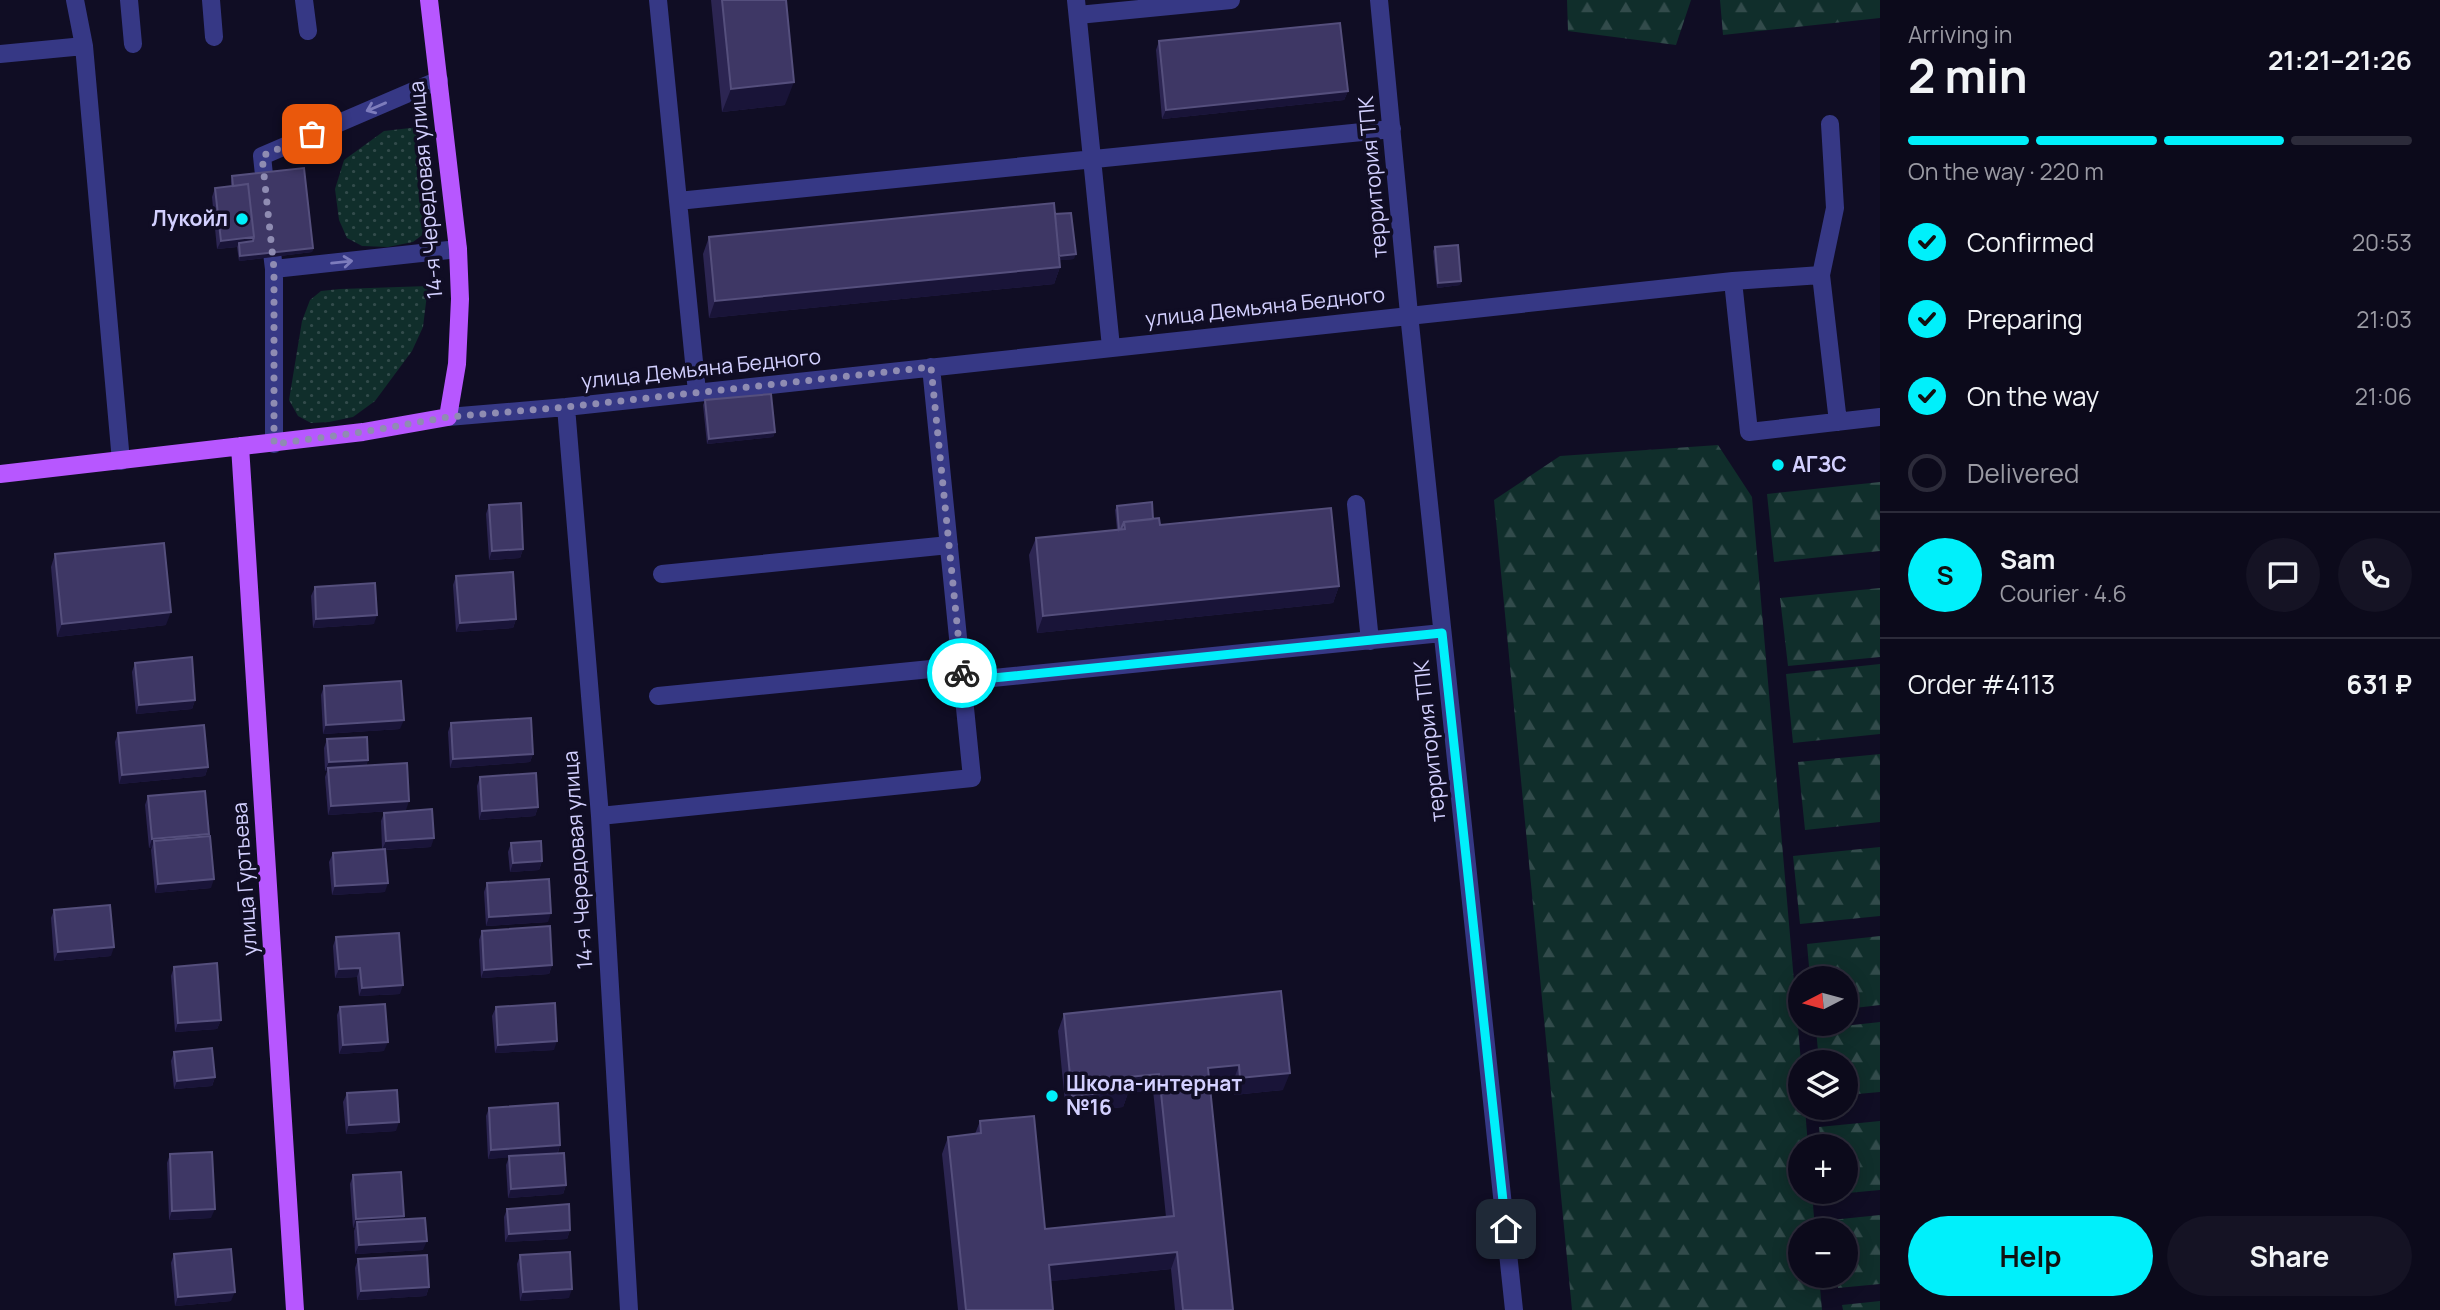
<!DOCTYPE html>
<html lang="en">
<head>
<meta charset="utf-8">
<style>
	body { margin:0; font-family:Manrope,sans-serif; background:#151324; color:#f1f3f6; height:100vh; display:flex; flex-direction:column; font-size:26px; white-space:nowrap }
	* { box-sizing:border-box; margin:0 }
	p { font-size:23px; color:#9a9aa3 }
	.icon { flex:none; width:38px; height:38px; fill:none; stroke:currentColor; stroke-width:2; stroke-linecap:round; stroke-linejoin:round }
	.map { position:relative; flex:1; overflow:hidden }
	.panel { display:flex; flex-direction:column; background:#0c0a1b; width:560px }
	.panel>* { flex:none }
	.needle { width:46px; rotate:264deg }
	.buttons { position:absolute; left:1788px; top:966px; display:grid; gap:14px }
	.buttons a { display:grid; place-items:center; width:70px; height:70px; border-radius:50%; background:#0c0a1b; box-shadow:0 4px 18px #0003,0 0 0 2px #2c2b3a; font-size:35px }
	.pin { position:absolute; display:grid; place-items:center; width:60px; height:60px; color:#fff; margin:-30px; border-radius:14px; box-shadow:0 4px 10px #0006 }
	.courier { position:absolute; display:grid; place-items:center; width:70px; height:70px; margin:-35px; border:5px solid #00f0fb; border-radius:50%; background:#fff; color:#222; box-shadow:0 2px 9px #0007 }
	.overview em { font-style:normal; font-weight:700 }
	.overview div { display:flex; flex-direction:column-reverse }
	.overview { display:flex; align-items:center; justify-content:space-between; height:119px; padding:0 28px }
	h1 { font-size:46px; font-weight:700; line-height:52px }
	.bar { display:grid; grid-template-columns:repeat(4,1fr); gap:10px 7px; align-content:center; height:84px; padding:0 28px }
	.bar i { height:9px; border-radius:5px; background:#2c2b3a }
	.bar .current { background:#00f0fb }
	.bar p { grid-column:span 4 }
	.line { display:flex; align-items:center; gap:18px; padding:0 28px; border-top:2px solid #2c2b3a }
	.line div { flex:1 }
	.round { display:grid; place-items:center; flex:none; width:74px; height:74px; border-radius:37px; background:#151324 }
	ol { padding:0 28px; list-style:none }
	li { display:flex; align-items:center; gap:21px; height:77px }
	li p { margin-inline-start:auto }
	li .icon { padding:7px; border-radius:50%; background:#00f0fb; color:#111; stroke-width:4 }
	li:last-child { color:#9a9aa3 }
	li i { width:38px; height:38px; border:4px solid #2c2b3a; border-radius:50% }
	.primary-button { display:flex; gap:14px; margin-top:auto; padding:14px 28px }
	.primary-button a { flex:1; height:80px; border-radius:42px; background:#00f0fb; color:#111; font-size:28px; font-weight:700; line-height:80px; text-align:center }
	.primary-button a+a { background:#151324; color:#f1f3f6 }
	main { display:flex; flex:1; min-height:0 }
	.map>svg:first-child { display:block }
	.grass { fill:url(#grass-dots) }
	.forest { fill:url(#forest-firs) }
	.lines { fill:none; stroke-linecap:round; stroke-linejoin:round }
	.minor { stroke:#363885; stroke-width:18 }
	.major { stroke:#b757ff; stroke-width:18 }
	.wall { fill:#2c2552 }
	.shaded-wall { fill:#191438 }
	.building { fill:#3e3765; stroke:#554f7d; stroke-width:2 }
	.oneway { stroke:#7d7cbc }
	.done { stroke:#8f8cb2; stroke-width:7; stroke-dasharray:0 12.6 }
	.route { stroke:#00f0fb; stroke-width:9 }
	.poi-dot { fill:#00f0fb; stroke:#100d24; stroke-width:2.5 }
	.labels { text-anchor:middle; stroke-width:7; stroke-linejoin:round; paint-order:stroke }
	.street-label { font-size:21px; fill:#d3d0ff; stroke:#100d24 }
	.poi-label { font-size:21px; font-weight:bold; fill:#d3d0ff; stroke:#100d24; text-anchor:start }
</style>
</head>
<body>
<main>
<div class="map">
<svg width="1880" height="1310" viewBox="0 0 1880 1310">
	<defs>
		<pattern id="grass-dots" width="8" height="8" patternUnits="userSpaceOnUse" patternTransform="scale(1.75)"><rect width="8" height="8" fill="#102e2b"/><path d="M2 2h.1M6 6h.1" fill="none" stroke="#324b4b" stroke-width="1.8" stroke-linecap="round"/></pattern>
		<pattern id="forest-firs" width="22" height="20" patternUnits="userSpaceOnUse" patternTransform="scale(1.75)"><rect width="22" height="20" fill="#102e2b"/><path d="M5 1l3.5 6h-7zM16 11l3.5 6h-7z" fill="#324b4b"/></pattern>
	</defs>
	<rect width="100%" height="100%" fill="#100d24"/>
	<path class="grass" d="M419 127 429 230 413 242 388 247 362 246 347 238 339 220 335 189 344 160 384 131Z
		M428 286 423 327 412 351 375 401 353 417 329 422 311 423 298 416 289 400 302 321 310 300 321 291 340 289Z"/>
	<path class="forest" d="M1567 0H1691L1676 45 1568 31Z
		M1720 0H1880V18L1723 35Z
		M1718 445 1752 497 1801 1062V1108H1805L1808 1146H1801V1192H1812L1815 1230H1801V1276H1819L1822 1310H1572L1494 500 1560 456Z
		M1880 482V551L1774 562 1767 494Z
		M1880 588V657L1788 666 1780 598Z
		M1880 664V734L1793 743 1786 674Z
		M1880 754V822L1805 830 1798 762Z
		M1880 847V916L1800 924 1793 856Z
		M1880 936V1005L1846 1009V978H1810L1807 944Z
		M1880 1022V1092L1846 1095V1062H1819L1816 1029Z
		M1880 1121V1190L1826 1195V1192H1846V1146H1821L1819 1127Z
		M1880 1215V1284L1838 1288 1837 1276H1846V1230H1832L1831 1220Z
		M1880 1301V1310H1843L1842 1305Z"/>
	<g class="lines">
		<path class="minor" d="M75 0 84 46
			M129 0 133 44
			M211 0 214 37
			M304 0 308 31
			M658 0 697 392
			M1076 0 1111 347
			M1379 0 1409 314 1514 1310
			M1078 15 1231 0
			M0 54 84 46 121 461
			M1830 124 1835 208 1821 275 1838 422
			M266 194 262 156 439 80
			M678 201 1392 129
			M270 236 274 269V444
			M274 269 458 249
			M1733 281 1749 432 1880 417
			M566 407 600 816 629 1310
			M448 417 566 407 1733 281 1821 275
			M1356 504 1370 641
			M662 574 949 545
			M963 681 1442 633
			M658 696 961 666
			M600 816 972 778 931 367"/>
		<path class="major" d="M240 446 295 1310
			M0 474 363 432 448 417 457 364 460 299 458 249 429 0"/>
	</g>
	<path class="wall" d="M711 0H786L785 105 722 112Z
		M1159 41 1348 91 1344 100 1162 119 1156 50Z
		M232 176 313 248 312 252 239 261 237 247 217 249 212 197 215 188 231 186V181Z
		M1055 214 1074 259 1060 260V267L1054 284 709 318 703 254 709 237Z
		M1435 247 1461 281 1460 285 1437 288 1433 251Z
		M705 400 775 432 773 437 707 444 703 405Z
		M489 505 523 549 520 558 489 560 486 514Z
		M1117 506 1153 519 1160 525 1339 586 1333 603 1037 633 1029 555 1036 538 1117 530 1115 510Z
		M55 554 166 625 57 637 51 567Z
		M456 576 516 619 513 628 456 632 453 585Z
		M315 587 374 624 313 628 311 596Z
		M135 663 195 700 192 709 136 714 132 672Z
		M324 686 400 729 323 734 321 695Z
		M451 723 533 754 530 762 450 768 448 732Z
		M118 733 208 767 205 776 119 784 115 742Z
		M327 739 368 760 366 766 406 810 328 815 325 777 327 771H325L324 748Z
		M480 777 538 807 535 816 479 820 477 786Z
		M148 796 209 834 208 836 211 888 155 893 151 850 152 847 149 848 145 805Z
		M384 813 431 847 385 850V892L332 895 329 862 333 853 382 849 381 821Z
		M511 843 542 861 539 870 510 872 508 852Z
		M487 883 548 922 486 926 484 892Z
		M54 910 111 956 54 961 51 918Z
		M482 931 552 965 549 974 481 978 479 940Z
		M336 937 400 994 359 996 357 977 335 978 333 946Z
		M174 967 221 1020 217 1029 175 1032 171 976Z
		M1281 991 1283 1090 1234 1095 1233 1082 1210 1084 1233 1310H1175L1171 1269 1050 1281 1053 1310H958L942 1154 948 1137 975 1134 980 1121 1045 1229 1166 1217 1153 1090 1128 1093 1123 1107 1066 1113 1058 1031 1064 1014Z
		M340 1007 384 1051 339 1054 337 1015Z
		M496 1007 554 1050 495 1053 492 1016Z
		M174 1052 215 1077 212 1086 174 1089 171 1061Z
		M347 1093 396 1131 346 1134 343 1102Z
		M489 1108 560 1145 558 1153 566 1185 563 1194 508 1198 506 1165 509 1157 488 1159 486 1116Z
		M170 1154 211 1218 169 1220 167 1163Z
		M353 1175 404 1216 403 1219 423 1250 355 1254 354 1231 355 1228H353L350 1184Z
		M507 1209 570 1230 567 1239 505 1242 504 1217Z
		M174 1254 231 1301 175 1306 171 1263Z
		M520 1255 569 1298 520 1301 517 1264Z
		M358 1259 429 1287 426 1296 357 1300 355 1268Z"/>
	<path class="shaded-wall" d="M794 82 785 105 722 112 731 89Z
		M1348 91 1344 100 1162 119 1166 110Z
		M254 237 251 246 239 243 237 247 217 249 221 241Z
		M313 248 312 252 239 261 240 256Z
		M1076 254 1074 259 1052 261 1053 257Z
		M1060 267 1054 284 709 318 715 301Z
		M1461 281 1460 285 1437 288 1438 283Z
		M775 432 773 437 707 444 709 439Z
		M523 549 520 558 489 560 492 551Z
		M1339 586 1333 603 1037 633 1043 616Z
		M171 612 166 625 57 637 62 624Z
		M377 615 374 624 313 628 316 619Z
		M516 619 513 628 456 632 460 623Z
		M195 700 192 709 136 714 139 705Z
		M404 720 400 729 323 734 326 725Z
		M533 754 530 762 450 768 453 759Z
		M368 760 365 769 328 768 327 771H325L329 762Z
		M208 767 205 776 119 784 122 775Z
		M409 801 406 810 328 815 331 806Z
		M538 807 535 816 479 820 482 811Z
		M209 834 206 843 154 841 152 847 149 848 152 839Z
		M434 838 431 847 382 850 386 841Z
		M542 861 539 870 510 872 513 863Z
		M214 879 211 888 155 893 158 884Z
		M388 883 385 892 332 895 335 886Z
		M551 913 548 922 486 926 489 917Z
		M114 947 111 956 54 961 58 952Z
		M552 965 549 974 481 978 484 970Z
		M360 968 357 977 335 978 339 969Z
		M403 985 400 994 359 996 362 988Z
		M221 1020 217 1029 175 1032 178 1023Z
		M557 1041 554 1050 495 1053 498 1045Z
		M388 1042 384 1051 339 1054 343 1045Z
		M1239 1065 1233 1082 1202 1085 1208 1068Z
		M1290 1073 1283 1090 1234 1095 1240 1078Z
		M1159 1074 1153 1090 1128 1093 1123 1107 1066 1113 1072 1096 1128 1077Z
		M215 1077 212 1086 174 1089 177 1081Z
		M399 1122 396 1131 346 1134 349 1125Z
		M560 1145 557 1154 488 1159 491 1150Z
		M566 1185 563 1194 508 1198 511 1189Z
		M215 1209 211 1218 169 1220 172 1211Z
		M404 1216 401 1225 357 1222 355 1228H353L356 1219Z
		M570 1230 567 1239 505 1242 509 1234Z
		M427 1241 423 1250 355 1254 359 1245Z
		M1177 1252 1171 1269 1043 1282 1049 1265Z
		M429 1287 426 1296 357 1300 361 1291Z
		M572 1289 569 1298 520 1301 523 1292Z
		M235 1292 231 1301 175 1306 178 1297Z"/>
	<path class="building" d="M722 0H786L794 82 731 89Z
		M1340 23 1348 91 1166 110 1159 41Z
		M304 168 313 248 240 256 239 243 253 241 254 237 248 184 233 186 232 176Z
		M248 184 254 237 221 241 215 188Z
		M1054 203 1060 267 715 301 709 237Z
		M1071 213 1076 254 1059 256 1055 214Z
		M1458 245 1461 281 1438 283 1435 247Z
		M771 394 775 432 709 439 705 400Z
		M1152 502 1153 519 1124 522 1121 529 1119 530 1117 506Z
		M521 503 523 549 492 551 489 505Z
		M1331 508 1339 586 1043 616 1036 538 1125 529 1124 522 1159 518 1160 525Z
		M164 543 171 612 62 624 55 554Z
		M513 572 516 619 460 623 456 576Z
		M375 583 377 615 316 619 315 587Z
		M192 657 195 700 139 705 135 663Z
		M401 681 404 720 326 725 324 686Z
		M531 718 533 754 453 759 451 723Z
		M204 725 208 767 122 775 118 733Z
		M367 737 368 760 329 762 327 739Z
		M407 763 409 801 331 806 328 768Z
		M536 773 538 807 482 811 480 777Z
		M205 791 209 834 152 839 148 796Z
		M432 809 434 838 386 841 384 813Z
		M210 836 214 879 158 884 154 841Z
		M541 841 542 861 513 863 511 843Z
		M385 849 388 883 335 886 333 853Z
		M549 879 551 913 489 917 487 883Z
		M110 905 114 947 58 952 54 910Z
		M550 926 552 965 484 970 482 931Z
		M399 933 403 985 362 988 360 968 339 969 336 937Z
		M217 963 221 1020 178 1023 174 967Z
		M1281 991 1290 1073 1240 1078 1239 1065 1208 1068 1233 1310H1183L1177 1252 1049 1265 1053 1310H966L948 1137 981 1133 980 1121 1034 1116 1045 1229 1174 1216 1159 1074 1128 1077 1129 1090 1072 1096 1064 1014Z
		M555 1003 557 1041 498 1045 496 1007Z
		M385 1004 388 1042 343 1045 340 1007Z
		M212 1048 215 1077 177 1081 174 1052Z
		M397 1090 399 1122 349 1125 347 1093Z
		M558 1103 560 1145 491 1150 489 1108Z
		M212 1152 215 1209 172 1211 170 1154Z
		M564 1153 566 1185 511 1189 509 1156Z
		M401 1172 404 1216 356 1219 353 1175Z
		M569 1204 570 1230 509 1234 507 1209Z
		M425 1218 427 1241 359 1245 357 1222Z
		M231 1249 235 1292 178 1297 174 1254Z
		M570 1252 572 1289 523 1292 520 1255Z
		M427 1255 429 1287 361 1291 358 1259Z"/>
	<defs><path id="oneway-shaft" d="M-6 0H5M1.5-3L5.5 0L1.5 3" fill="none" stroke-width="1.6" stroke-linecap="round" stroke-linejoin="round" transform="scale(1.75)"/></defs>
	<g class="oneway">
		<use href="#oneway-shaft" transform="translate(376 107) rotate(157)"/>
		<use href="#oneway-shaft" transform="translate(342 262) rotate(-6)"/>
	</g>
	<g class="lines">
		<path class="done" d="M312 134 262 156 274 269V444L363 432 448 417 566 407 931 367 962 673"/>
		<path class="route" d="M962 673 963 681 1442 633 1506 1229"/>
	</g>
	<g class="poi-dot">
		<circle cx="242" cy="219" r="7"/>
		<circle cx="1778" cy="465" r="7"/>
		<circle cx="1052" cy="1096" r="7"/>
	</g>
	<g class="labels">
		<g class="street-label">
			<text transform="translate(1373 177) rotate(-95)" y="7">территория ТПК</text>
			<text transform="translate(426 190) rotate(-95)" y="7">14-я Чередовая улица</text>
			<text transform="translate(1265 307) rotate(-6)" y="7">улица Демьяна Бедного</text>
			<text transform="translate(701 369) rotate(-6)" y="7">улица Демьяна Бедного</text>
			<text transform="translate(1430 741) rotate(-96)" y="7">территория ТПК</text>
			<text transform="translate(578 860) rotate(-94)" y="7">14-я Чередовая улица</text>
			<text transform="translate(245 879) rotate(-94)" y="7">улица Гуртьева</text>
		</g>
		<g class="poi-label">
			<text x="228" y="226" text-anchor="end">Лукойл</text>
			<text x="1792" y="472">АГЗС</text>
			<text x="1066" y="1091">Школа-интернат<tspan x="1066" dy="24">№16</tspan></text>
		</g>
	</g>
</svg>
<div class="buttons">
<a><svg class="needle" viewBox="-14 -14 28 28"><path d="M0-13l5 13h-10z" fill="#e53935"/><path d="M0 13l5-13h-10z" fill="#9a9aa3"/></svg></a>
<a><svg class="icon" aria-label="layers" viewBox="0 0 24 24"><path d="M12 4l9 5-9 5-9-5zM3 14l9 5 9-5"/></svg></a>
<a>+</a>
<a>−</a>
</div>
<div class="pin" style="left:312px;top:134px;background:#ea580c"><svg class="icon" aria-label="bag" viewBox="0 0 24 24"><path d="M5 8h14l-1 12H6zM9 8a3 3 0 0 1 6 0"/></svg></div>
<div class="pin" style="left:1506px;top:1229px;background:#1f2937"><svg class="icon" aria-label="home" viewBox="0 0 24 24"><path d="M3 11l9-7 9 7M6 9v11h12V9"/></svg></div>
<div class="courier" style="left:962px;top:673px"><svg class="icon" aria-label="bike" viewBox="0 0 24 24"><circle cx="6" cy="16" r="4"/><circle cx="18" cy="16" r="4"/><path d="M6 16l4-8h5l3 8M10 8l3 8H6M13 5h3"/></svg></div>
</div>
<section class="panel">
<div class="overview"><div><h1>2 min</h1><p>Arriving in</p></div><em>21:21–21:26</em></div>
<div class="bar"><i class="current"></i><i class="current"></i><i class="current"></i><i></i><p>On the way · 220 m</p></div>
<ol>
<li><svg class="icon" aria-label="check" viewBox="0 0 24 24"><path d="M5 12l5 5 9-10"/></svg>Confirmed<p>20:53</p></li>
<li><svg class="icon" aria-label="check" viewBox="0 0 24 24"><path d="M5 12l5 5 9-10"/></svg>Preparing<p>21:03</p></li>
<li><svg class="icon" aria-label="check" viewBox="0 0 24 24"><path d="M5 12l5 5 9-10"/></svg>On the way<p>21:06</p></li>
<li><i></i>Delivered</li>
</ol>
<div class="line" style="height:126px"><b class="round" style="background:#00f0fb;color:#111">S</b><div><b>Sam</b><p>Courier · 4.6</p></div><a class="round"><svg class="icon" aria-label="chat" viewBox="0 0 24 24"><path d="M4 5h16v11H9l-5 4z"/></svg></a><a class="round"><svg class="icon" aria-label="phone" viewBox="0 0 24 24"><path d="M5 4h4l2 5-3 2q2 4 5 5l2-3 5 2v4C11 20 4 13 5 4z"/></svg></a></div>
<div class="line" style="height:91px"><div>Order #4113</div><b>631 ₽</b></div>
<div class="primary-button"><a>Help</a><a>Share</a></div>
</section>
</main>
</body>
</html>
